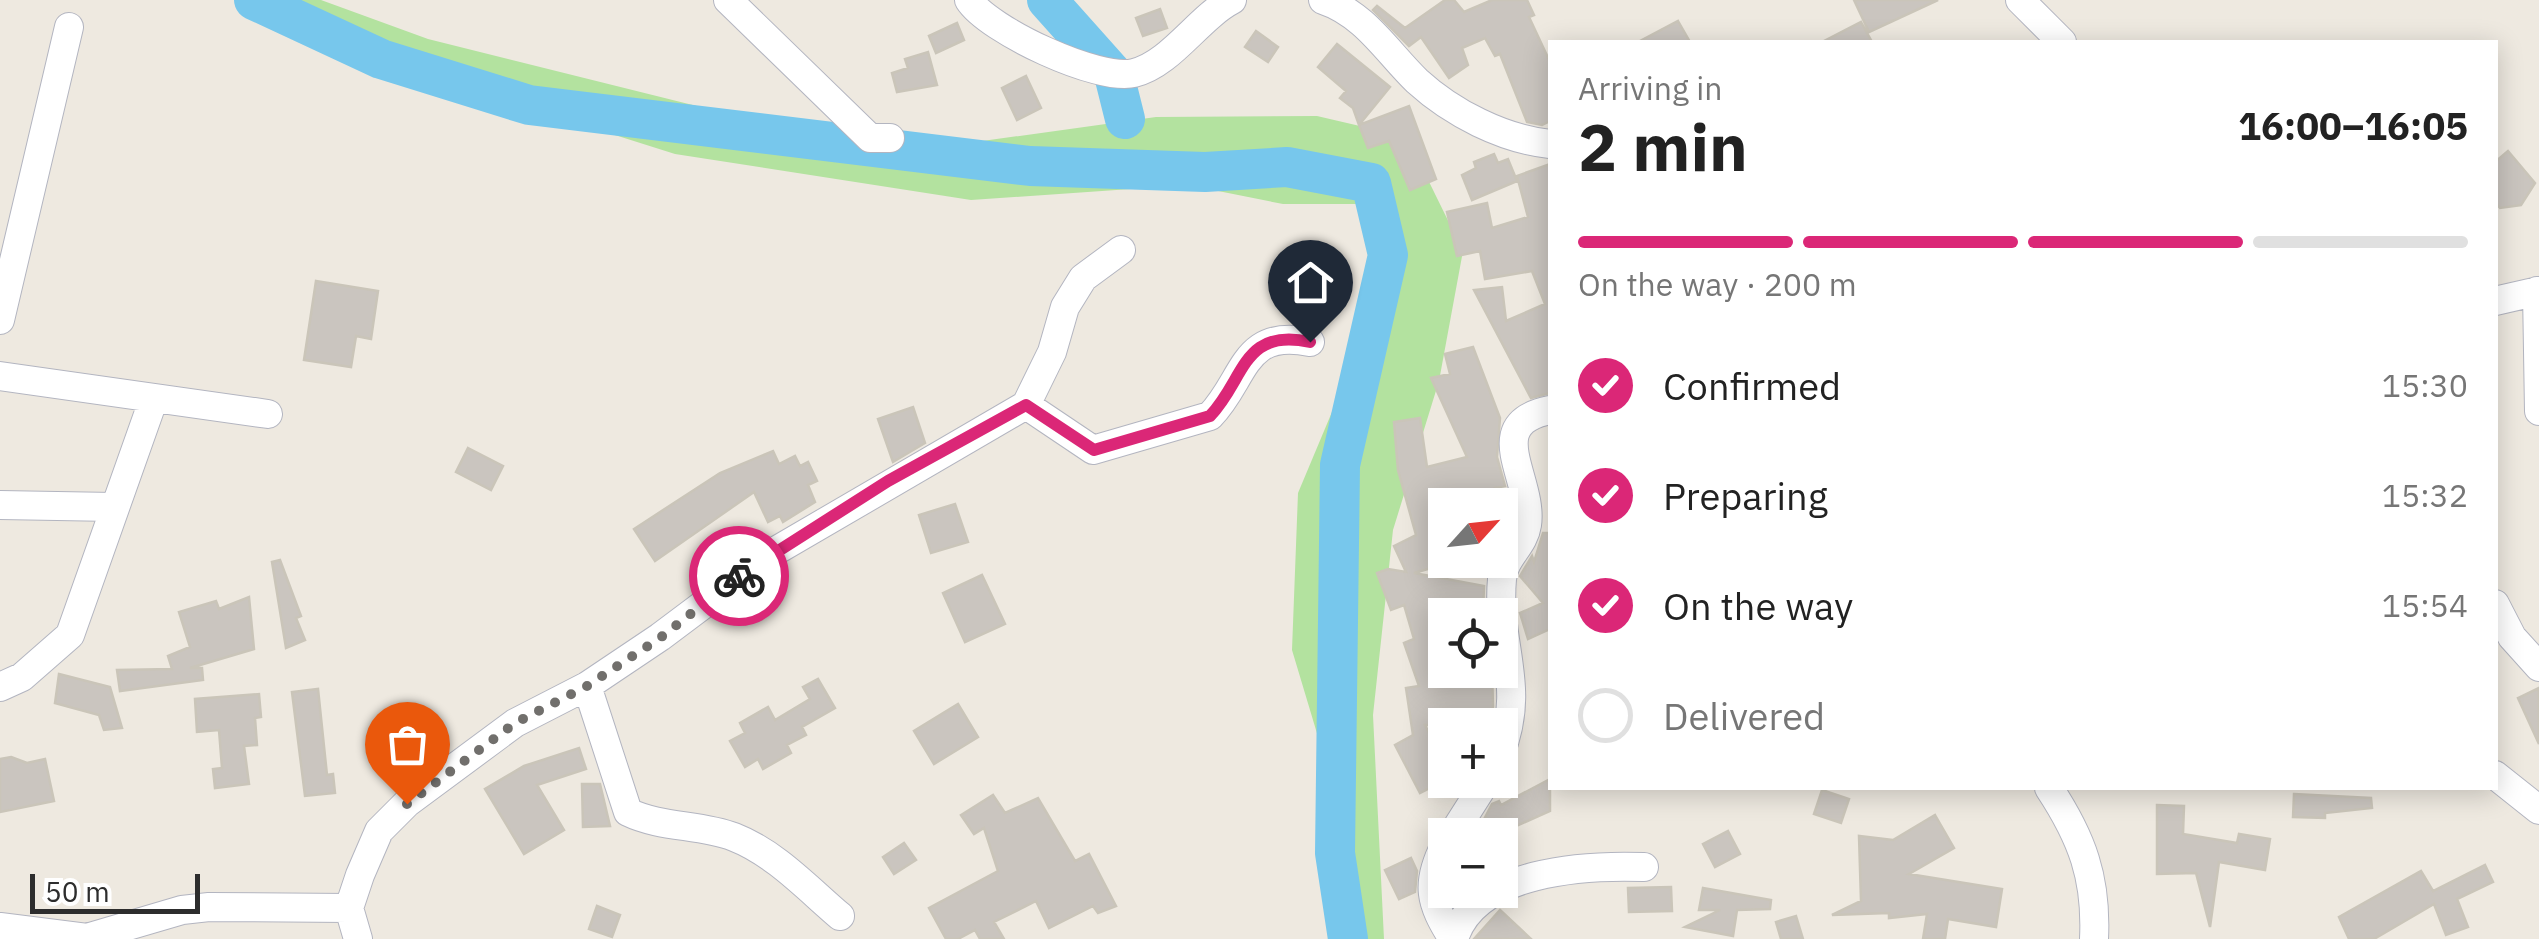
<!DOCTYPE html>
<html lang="en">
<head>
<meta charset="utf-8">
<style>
	body { margin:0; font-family:"IBM Plex Sans",sans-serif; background:#f2f2f2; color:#222; height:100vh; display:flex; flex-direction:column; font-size:38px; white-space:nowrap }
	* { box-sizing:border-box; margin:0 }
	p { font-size:32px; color:#767676 }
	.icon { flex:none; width:55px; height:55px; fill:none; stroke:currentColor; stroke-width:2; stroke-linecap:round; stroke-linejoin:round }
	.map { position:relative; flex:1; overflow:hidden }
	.sheet { position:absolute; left:1548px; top:40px; width:950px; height:750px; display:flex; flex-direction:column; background:#fff; border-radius:0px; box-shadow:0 5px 25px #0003 }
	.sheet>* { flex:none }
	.needle { width:65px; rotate:63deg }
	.fabs { position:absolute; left:1428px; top:488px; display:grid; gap:20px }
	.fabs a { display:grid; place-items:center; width:90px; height:90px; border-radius:0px; background:#fff; box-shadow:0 5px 25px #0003; font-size:50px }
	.scale { position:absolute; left:30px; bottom:25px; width:170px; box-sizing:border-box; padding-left:10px; border:5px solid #2d2d2d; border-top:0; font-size:28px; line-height:35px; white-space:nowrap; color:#2d2d2d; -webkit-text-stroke:8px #fff; paint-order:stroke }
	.pin { position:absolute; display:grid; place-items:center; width:85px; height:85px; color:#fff; margin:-102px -42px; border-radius:50% 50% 50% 0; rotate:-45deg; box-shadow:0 0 10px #0007 }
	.pin .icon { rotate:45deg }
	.courier { position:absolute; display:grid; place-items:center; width:100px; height:100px; margin:-50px; border:8px solid #db2777; border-radius:50%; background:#fff; color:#222; box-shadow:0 2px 12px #0007 }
	.headline em { font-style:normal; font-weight:800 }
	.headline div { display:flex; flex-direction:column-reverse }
	.headline { display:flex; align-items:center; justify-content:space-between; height:170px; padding:0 30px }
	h1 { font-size:65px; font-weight:800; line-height:75px }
	.bar { display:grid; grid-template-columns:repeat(4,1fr); gap:15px 10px; align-content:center; height:120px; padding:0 30px }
	.bar i { height:12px; border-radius:8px; background:#e0e0e0 }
	.bar .active { background:#db2777 }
	.bar p { grid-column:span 4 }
	ol { padding:0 30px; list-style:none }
	li { display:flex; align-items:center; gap:30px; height:110px }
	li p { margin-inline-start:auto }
	li .icon { padding:10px; border-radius:50%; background:#db2777; color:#fff; stroke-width:4 }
	li:last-child { color:#767676 }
	li i { width:55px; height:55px; border:5px solid #e0e0e0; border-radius:50% }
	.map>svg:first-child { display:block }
	.green { fill:#b3e29f }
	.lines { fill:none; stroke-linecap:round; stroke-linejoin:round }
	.river { stroke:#77c7ec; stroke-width:40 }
	.building { fill:#cac5bf; stroke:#cac5b9; stroke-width:2.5 }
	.minor-casing { stroke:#b3b5c0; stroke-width:30 }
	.minor { stroke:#fff; stroke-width:28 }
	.done { stroke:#716f6c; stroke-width:10; stroke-dasharray:0 18 }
	.route { stroke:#db2777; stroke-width:12 }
</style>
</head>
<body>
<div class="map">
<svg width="2539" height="939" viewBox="0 0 2539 939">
	<rect width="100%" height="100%" fill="#eee9e0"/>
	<path class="green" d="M254 0H321L428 39 889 154 1156 117 1317 116 1407 137 1463 251 1439 381 1393 530 1373 715 1384 939H1338L1328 770 1292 650 1298 493 1363 338 1382 278 1385 204H1283L1188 185 971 200 675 154 444 81Z"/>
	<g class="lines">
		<path class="river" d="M254 0 381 59 529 105 1030 166 1205 172 1287 167 1371 183 1388 255 1340 465 1335 853 1348 939
			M1047 0 1114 75 1125 119"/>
	</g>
	<path class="building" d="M1445 0H1454L1464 12 1492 0H1527L1534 15 1529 17 1550 62V121L1542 125 1527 122 1500 54 1495 56 1485 38 1462 48 1468 65 1449 78 1421 37 1409 46 1373 10 1377 6 1405 28Z
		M1854 0H1938L1869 32Z
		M1160 9 1167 28 1143 36 1136 18Z
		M1678 21 1690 42H1638Z
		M1861 22 1872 42H1822Z
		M957 23 964 40 936 53 929 36Z
		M1256 31 1278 47 1268 62 1245 47Z
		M1337 44 1390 87 1359 125 1353 108 1340 98 1346 91 1318 67Z
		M928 52 937 85 897 92 892 73 908 68 905 59Z
		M1026 76 1041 108 1017 120 1002 88Z
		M1409 106 1436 179 1410 190 1389 141 1368 148 1359 125Z
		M2508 151 2535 183 2521 205 2500 208 2495 202V162Z
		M1494 154 1498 163 1508 159 1517 181 1472 200 1462 175 1476 168 1474 162Z
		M1550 164V393L1531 398 1474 290 1502 287 1506 321 1545 304 1532 271 1485 279 1480 251 1457 256 1447 212 1487 203 1492 228 1528 217 1517 176Z
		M316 281 378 291 371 339 356 336 351 367 304 360Z
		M1473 347 1500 418 1497 457 1505 486 1495 488 1498 500 1445 505V564L1414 573 1484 586 1483 615H1445V674L1492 670 1493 706 1491 725H1425L1445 764V780L1420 793 1395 745 1413 735 1406 688 1419 686 1404 643 1414 639 1404 605 1391 610 1377 573 1388 569 1406 572 1394 546 1416 535 1398 470 1394 422 1420 418 1427 467 1467 457 1431 378 1450 374 1445 354Z
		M913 407 925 443 893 462 878 419Z
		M468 448 503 466 491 490 456 472Z
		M773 451 779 464 795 456 800 466 808 462 817 481 808 485 815 502 783 522 780 516 768 522 754 492 655 561 634 529 720 473Z
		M955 504 968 542 931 553 919 515Z
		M1543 533H1550V629L1528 639 1520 613 1543 603 1520 576 1532 556 1534 562Z
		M280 560 301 616 296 618 305 640 286 648 272 562Z
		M982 575 1005 624 965 642 943 593Z
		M249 597 254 649 190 668H202L203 680 120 691 117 670 172 669 168 656 190 647 179 612 216 601 219 609Z
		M59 674 110 687 122 728 104 730 99 715 55 703Z
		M818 679 835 708 802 727 806 735 787 745 791 753 763 769 758 759 745 767 730 741 745 733 740 723 768 707 775 720 810 699 803 687Z
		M2539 688V744L2518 698Z
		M318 689 327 775 333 774 335 793 305 796 292 692Z
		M259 694 261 717 255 718 257 745 244 746 249 784 215 788 213 769 222 768 219 730 197 732 195 699Z
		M958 704 978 737 934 764 914 731Z
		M579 748 586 769 537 785 564 830 524 854 485 789 524 766Z
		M11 757 27 763 45 759 54 801 0 812V759Z
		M1550 779V811L1496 835H1476L1492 804 1499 801 1501 805Z
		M582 784H600L610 826 583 827Z
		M1822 790 1849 799 1841 823 1814 814Z
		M2294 794 2371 798 2372 808 2325 813V818L2293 817Z
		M993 795 1005 813 1038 798 1075 861 1089 854 1116 906 1098 913 1093 906 1049 928 1036 901 994 922 1004 939H980L975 930 958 939H946L929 908 998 871 984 828 974 834 961 815Z
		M2157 805 2184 806 2183 834 2237 843 2239 834 2270 839 2265 870 2219 862 2210 927 2196 873 2157 874Z
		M1935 815 1954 848 1909 874 2002 889 1996 927 1948 919 1945 939H1923L1927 914 1889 918V913L1832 915 1861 901 1859 836 1893 840Z
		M1728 831 1740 854 1715 867 1703 844Z
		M904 843 916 860 894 874 883 857Z
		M1411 858 1417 871 1415 892 1399 899 1385 870Z
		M2485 865 2493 882 2457 899 2468 927 2446 935 2434 904 2374 939H2349L2339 917 2421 871 2433 891Z
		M1671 887 1672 911 1629 912 1628 888Z
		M1703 888 1771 900 1770 909 1737 910 1733 936 1685 927 1720 910H1699Z
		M597 906 620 915 612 937 589 929Z
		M1500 910 1531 939H1474Z
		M1796 916 1803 939H1781L1776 922Z"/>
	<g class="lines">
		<g class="minor-casing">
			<path id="minor" d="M728 0 870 138H890
				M969 0C988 30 1099 82 1134 73 1171 64 1198 18 1232 0
				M1323 0C1365 14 1387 52 1417 81 1452 113 1503 139 1550 144
				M2020 0 2062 42
				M2537 291 2539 411
				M2495 301 2539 291
				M0 320 69 27
				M0 376 268 414
				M1026 405 1093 450 1210 416C1246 379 1242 328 1310 342
				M0 505 114 507
				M2495 604 2512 637 2539 667
				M587 686 628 812C661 828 700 824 734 837 775 853 807 888 840 916
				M0 687 22 677 70 635 154 398
				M1500 754C1527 685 1496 645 1502 579 1504 557 1524 546 1527 525 1534 479 1480 424 1550 410
				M2495 775 2539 810
				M2049 788C2082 838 2097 878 2094 939
				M1452 835 1487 780
				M1445 845C1425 884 1430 903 1453 939
				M0 927 87 938 182 910 209 907 349 908
				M358 939 349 908 360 875 379 831 407 803 515 723 587 686 660 637 772 553 1026 405 1052 352 1065 307 1083 278 1121 250
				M1454 939C1475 870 1586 865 1644 867"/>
		</g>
		<use href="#minor" class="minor"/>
	</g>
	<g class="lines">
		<path class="done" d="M407 804 515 723 587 686 660 638 739 576"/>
		<path class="route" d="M739 576 888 481 1026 405 1094 450 1210 416C1245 380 1242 327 1310 342"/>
	</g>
</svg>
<div class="fabs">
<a><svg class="needle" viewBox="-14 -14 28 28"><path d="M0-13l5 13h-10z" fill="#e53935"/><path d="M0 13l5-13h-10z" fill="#767676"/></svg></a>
<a><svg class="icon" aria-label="locate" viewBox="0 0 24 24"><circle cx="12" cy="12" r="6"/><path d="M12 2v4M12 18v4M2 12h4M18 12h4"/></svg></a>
<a>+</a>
<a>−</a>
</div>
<div class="scale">50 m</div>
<div class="pin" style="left:407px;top:804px;background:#ea580c"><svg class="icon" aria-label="bag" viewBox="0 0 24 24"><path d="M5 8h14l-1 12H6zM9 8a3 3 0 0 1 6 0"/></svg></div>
<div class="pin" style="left:1310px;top:342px;background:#1f2937"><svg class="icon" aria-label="home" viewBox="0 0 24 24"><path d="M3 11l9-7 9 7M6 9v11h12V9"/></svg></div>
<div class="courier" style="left:739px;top:576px"><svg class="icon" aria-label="bike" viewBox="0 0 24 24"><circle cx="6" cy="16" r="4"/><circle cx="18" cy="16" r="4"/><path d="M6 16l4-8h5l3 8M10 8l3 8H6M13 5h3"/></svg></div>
<section class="sheet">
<div class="headline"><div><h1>2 min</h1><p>Arriving in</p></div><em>16:00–16:05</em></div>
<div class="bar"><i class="active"></i><i class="active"></i><i class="active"></i><i></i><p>On the way · 200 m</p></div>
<ol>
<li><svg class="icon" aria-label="check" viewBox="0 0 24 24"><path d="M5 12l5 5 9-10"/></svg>Confirmed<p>15:30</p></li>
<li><svg class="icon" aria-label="check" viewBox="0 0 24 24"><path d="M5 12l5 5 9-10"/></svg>Preparing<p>15:32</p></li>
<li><svg class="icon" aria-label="check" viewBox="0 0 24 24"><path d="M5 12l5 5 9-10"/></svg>On the way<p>15:54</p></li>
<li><i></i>Delivered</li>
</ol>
</section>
</div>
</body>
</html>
